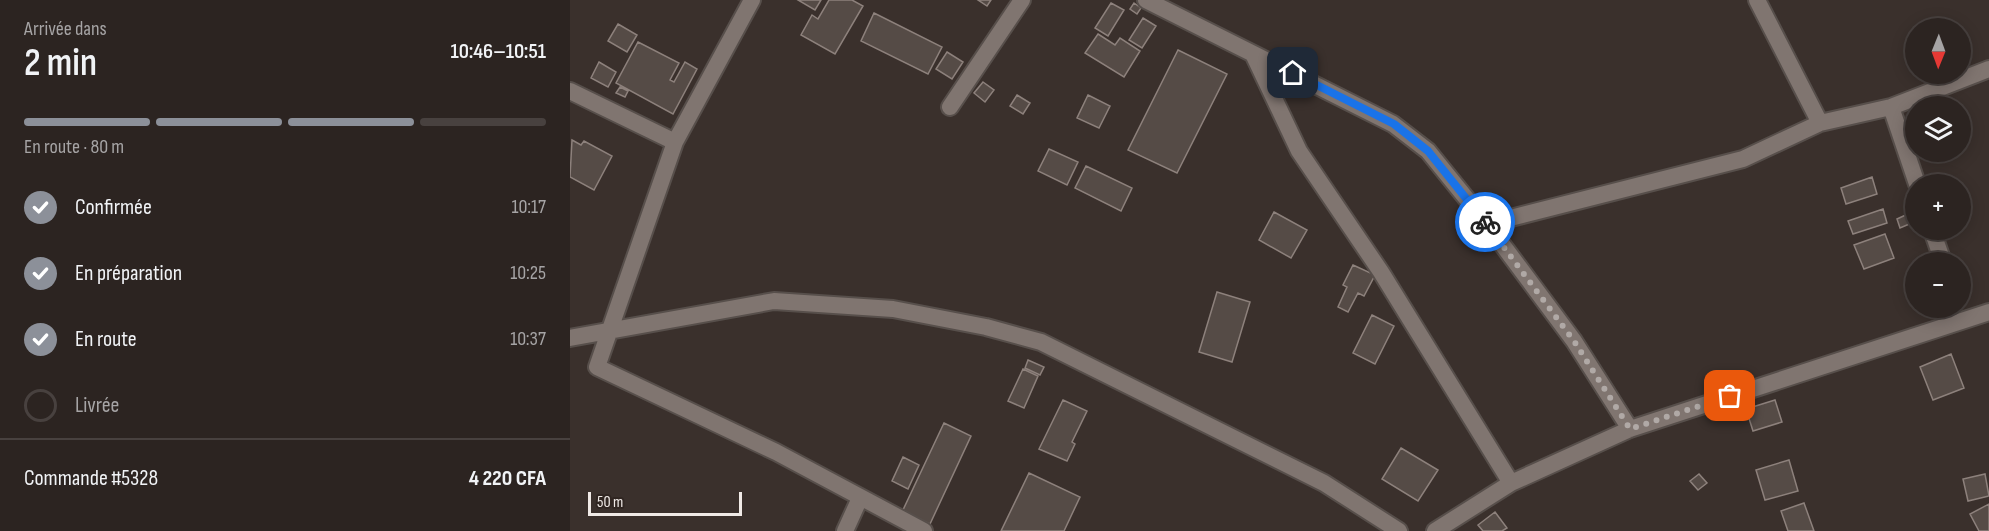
<!DOCTYPE html>
<html lang="fr">
<head>
<meta charset="utf-8">
<style>
	body { margin:0; font-family:"Sofia Sans Condensed",sans-serif; background:#38302e; color:#f1f3f6; height:100vh; display:flex; flex-direction:column; font-size:22px; white-space:nowrap }
	* { box-sizing:border-box; margin:0 }
	p { font-size:20px; color:#a6a4a5 }
	.icon { flex:none; width:33px; height:33px; fill:none; stroke:currentColor; stroke-width:2; stroke-linecap:round; stroke-linejoin:round }
	.map { position:relative; flex:1; overflow:hidden }
	.side { display:flex; flex-direction:column; background:#2c2421; width:570px }
	.side>* { flex:none }
	.needle { width:39px; rotate:181deg }
	.controls { position:absolute; left:1335px; top:18px; display:grid; gap:12px }
	.controls a { display:grid; place-items:center; width:66px; height:66px; border-radius:50%; background:#2c2421; box-shadow:0 3px 15px #0003,0 0 0 2px #48413f; font-size:30px }
	.scale { position:absolute; left:18px; bottom:15px; width:154px; box-sizing:border-box; padding-left:6px; border:3px solid #f0eae7; border-top:0; font-size:16px; line-height:21px; white-space:nowrap; color:#f0eae7; -webkit-text-stroke:4px #302622; paint-order:stroke }
	.pin { position:absolute; display:grid; place-items:center; width:51px; height:51px; color:#fff; margin:-26px; border-radius:12px; box-shadow:0 3px 9px #0006 }
	.courier { position:absolute; display:grid; place-items:center; width:60px; height:60px; margin:-30px; border:4px solid #1a73e8; border-radius:50%; background:#fff; color:#222; box-shadow:0 2px 8px #0007 }
	.summary em { font-style:normal; font-weight:600 }
	.summary div { display:flex; flex-direction:column-reverse }
	.summary { display:flex; align-items:center; justify-content:space-between; height:102px; padding:0 24px }
	h1 { font-size:39px; font-weight:600; line-height:45px }
	.bar { display:grid; grid-template-columns:repeat(4,1fr); gap:9px 6px; align-content:center; height:72px; padding:0 24px }
	.bar i { height:8px; border-radius:4px; background:#48413f }
	.bar .on { background:#8c9099 }
	.bar p { grid-column:span 4 }
	.line { display:flex; align-items:center; gap:15px; padding:0 24px; border-top:2px solid #48413f }
	.line div { flex:1 }
	ol { padding:0 24px; list-style:none }
	li { display:flex; align-items:center; gap:18px; height:66px }
	li p { margin-inline-start:auto }
	li .icon { padding:6px; border-radius:50%; background:#8c9099; color:#fff; stroke-width:4 }
	li:last-child { color:#a6a4a5 }
	li i { width:33px; height:33px; border:3px solid #48413f; border-radius:50% }
	main { display:flex; flex:1; min-height:0 }
	.map>svg:first-child { display:block }
	.building { fill:#554b46; stroke:#8d817c; stroke-width:1.5 }
	.lines { fill:none; stroke-linecap:round; stroke-linejoin:round }
	.minor-casing { stroke:#574f4b; stroke-width:20 }
	.minor { stroke:#807570; stroke-width:16 }
	.done { stroke:#b0a9a6; stroke-width:6; stroke-dasharray:0 10.8 }
	.route { stroke:#1a73e8; stroke-width:8 }
</style>
</head>
<body>
<main>
<section class="side">
<div class="summary"><div><h1>2 min</h1><p>Arrivée dans</p></div><em>10:46–10:51</em></div>
<div class="bar"><i class="on"></i><i class="on"></i><i class="on"></i><i></i><p>En route · 80 m</p></div>
<ol>
<li><svg class="icon" aria-label="check" viewBox="0 0 24 24"><path d="M5 12l5 5 9-10"/></svg>Confirmée<p>10:17</p></li>
<li><svg class="icon" aria-label="check" viewBox="0 0 24 24"><path d="M5 12l5 5 9-10"/></svg>En préparation<p>10:25</p></li>
<li><svg class="icon" aria-label="check" viewBox="0 0 24 24"><path d="M5 12l5 5 9-10"/></svg>En route<p>10:37</p></li>
<li><i></i>Livrée</li>
</ol>
<div class="line" style="height:78px"><div>Commande #5328</div><b>4 220 CFA</b></div>
</section>
<div class="map">
<svg width="1419" height="531" viewBox="0 0 1419 531">
	<rect width="100%" height="100%" fill="#3a302c"/>
	<path class="building" d="M228 0H251L245 10Z
		M259 0H282L293 6 265 54 231 35 242 15 248 19Z
		M408 0H421L417 6Z
		M541 3 554 10 538 36 525 28Z
		M564 3 571 8 567 14 560 9Z
		M304 13 372 47 358 74 291 41Z
		M573 18 586 26 572 48 559 40Z
		M48 24 67 35 57 52 38 41Z
		M528 34 545 45 550 38 570 51 554 77 515 53Z
		M68 42 109 63 100 80 104 82 115 62 127 69 103 114 46 83Z
		M608 50 657 74 607 173 558 150Z
		M377 52 393 62 382 79 366 69Z
		M29 62 46 72 38 87 21 78Z
		M413 82 424 90 415 102 404 93Z
		M50 87 58 91 55 97 46 93Z
		M447 95 460 103 453 114 440 106Z
		M518 95 540 106 529 128 507 118Z
		M2 140 11 145 14 141 42 156 24 190 0 177Z
		M479 149 508 162 497 185 468 171Z
		M516 166 562 188 551 211 505 188Z
		M1302 177 1307 194 1276 204 1271 188Z
		M1313 209 1317 223 1283 234 1278 221Z
		M704 212 737 230 721 258 689 240Z
		M1340 213 1344 222 1330 228 1327 219Z
		M1315 234 1324 258 1294 269 1284 245Z
		M783 265 805 275 794 296 788 293 778 312 768 307 777 287 773 285Z
		M647 292 680 302 662 362 629 352Z
		M802 315 824 326 805 364 783 353Z
		M1381 354 1394 388 1363 400 1350 367Z
		M458 360 474 367 470 375 455 368Z
		M453 369 468 376 454 408 438 401Z
		M493 400 517 411 502 442 505 444 497 461 469 449Z
		M1205 400 1212 422 1183 431 1176 409Z
		M374 423 401 436 360 524 332 512Z
		M831 448 868 470 848 501 812 479Z
		M333 457 349 465 338 489 322 481Z
		M1219 460 1228 491 1195 500 1186 470Z
		M459 473 510 497 494 531H431Z
		M1129 474 1137 483 1128 490 1120 481Z
		M1415 474 1419 496 1398 501 1393 479Z
		M1234 503 1244 531H1218L1211 511Z
		M1419 504V531H1409L1400 514Z
		M925 512 937 528 932 531H913L908 525Z"/>
	<g class="lines">
		<g class="minor-casing">
			<path id="minor" d="M182 0 105 142 27 367 206 452 354 531
				M576 0 823 124 858 151 917 224 1004 341 1060 429
				M1187 0 1250 123
				M684 56 729 151 811 272 941 483
				M0 91 105 142
				M380 107 452 0
				M1321 107 1347 184
				M917 224 1173 159 1250 123 1321 107 1419 69
				M1362 230 1373 262
				M0 338 204 301 323 309 416 327 471 342 754 483 829 531
				M275 531 290 498
				M865 531 941 483 1060 429 1419 312"/>
		</g>
		<use href="#minor" class="minor"/>
	</g>
	<g class="lines">
		<path class="done" d="M915 222 1004 341 1060 429 1160 396"/>
		<path class="route" d="M723 73 824 124 858 151 915 222"/>
	</g>
</svg>
<div class="controls">
<a><svg class="needle" viewBox="-14 -14 28 28"><path d="M0-13l5 13h-10z" fill="#e53935"/><path d="M0 13l5-13h-10z" fill="#a6a4a5"/></svg></a>
<a><svg class="icon" aria-label="layers" viewBox="0 0 24 24"><path d="M12 4l9 5-9 5-9-5zM3 14l9 5 9-5"/></svg></a>
<a>+</a>
<a>−</a>
</div>
<div class="scale">50 m</div>
<div class="pin" style="left:1160px;top:396px;background:#ea580c"><svg class="icon" aria-label="bag" viewBox="0 0 24 24"><path d="M5 8h14l-1 12H6zM9 8a3 3 0 0 1 6 0"/></svg></div>
<div class="pin" style="left:723px;top:73px;background:#1f2937"><svg class="icon" aria-label="home" viewBox="0 0 24 24"><path d="M3 11l9-7 9 7M6 9v11h12V9"/></svg></div>
<div class="courier" style="left:915px;top:222px"><svg class="icon" aria-label="bike" viewBox="0 0 24 24"><circle cx="6" cy="16" r="4"/><circle cx="18" cy="16" r="4"/><path d="M6 16l4-8h5l3 8M10 8l3 8H6M13 5h3"/></svg></div>
</div>
</main>
</body>
</html>
